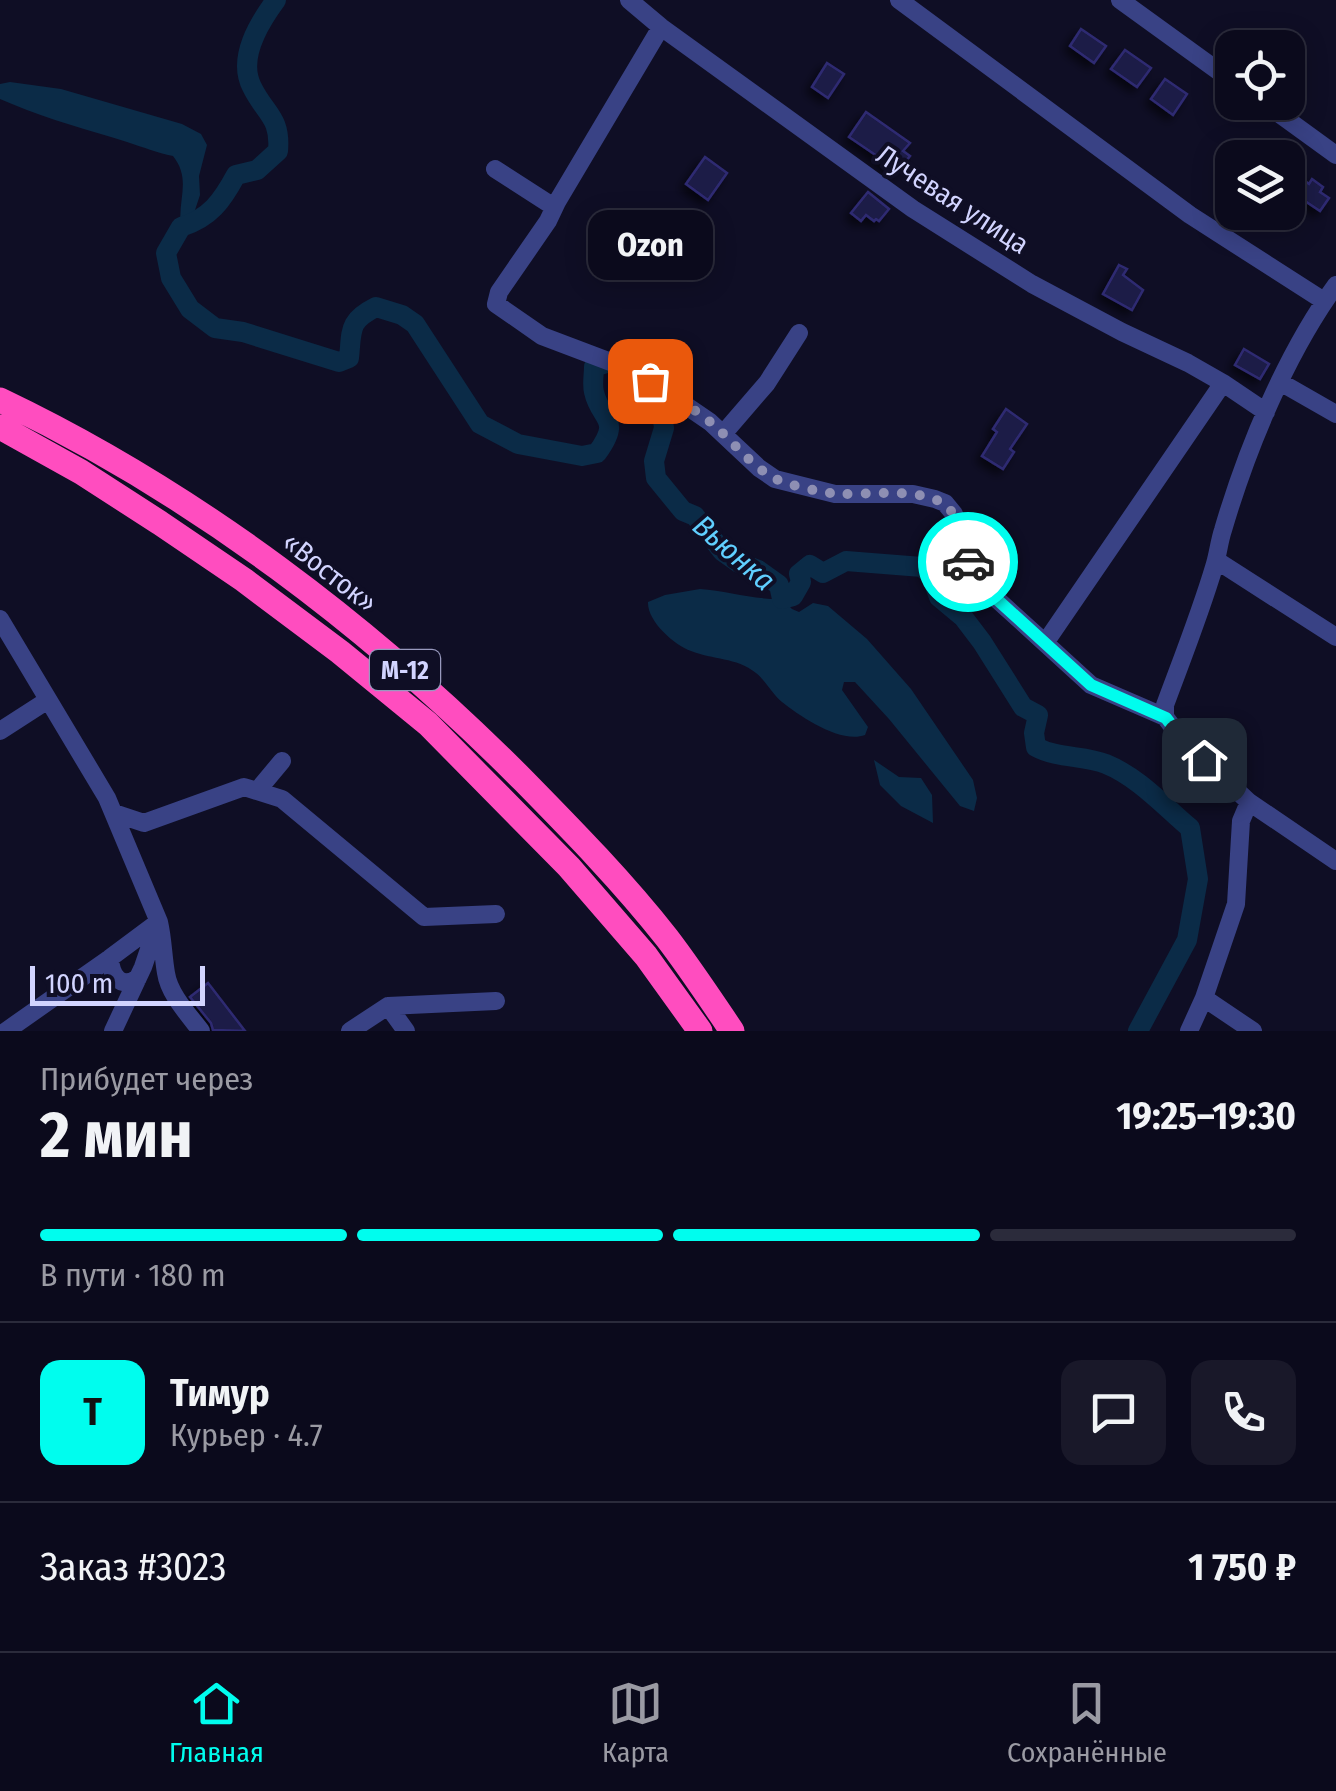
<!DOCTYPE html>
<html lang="ru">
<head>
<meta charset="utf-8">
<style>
	body { margin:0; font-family:"Fira Sans Condensed",sans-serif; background:#191829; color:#f1f3f6; height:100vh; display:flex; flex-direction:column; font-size:38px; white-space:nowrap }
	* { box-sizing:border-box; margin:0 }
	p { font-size:32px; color:#9a9aa3 }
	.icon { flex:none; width:55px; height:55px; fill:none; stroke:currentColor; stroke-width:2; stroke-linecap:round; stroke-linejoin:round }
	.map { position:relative; height:1031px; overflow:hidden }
	.drawer { display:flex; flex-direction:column; background:#0b0a1c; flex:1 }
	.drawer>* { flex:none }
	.controls { position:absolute; left:1215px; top:30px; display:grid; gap:20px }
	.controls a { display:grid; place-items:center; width:90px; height:90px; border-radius:20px; background:#0b0a1c; box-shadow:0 5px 25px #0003,0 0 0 2px #2b2b3b; font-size:50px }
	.scale { position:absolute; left:30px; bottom:25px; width:175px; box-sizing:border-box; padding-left:10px; border:5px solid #d2d4ff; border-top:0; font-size:28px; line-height:35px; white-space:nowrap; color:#d2d4ff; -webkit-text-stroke:8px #0f0e25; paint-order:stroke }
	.pin { position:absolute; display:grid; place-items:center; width:85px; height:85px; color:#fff; margin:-42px; border-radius:20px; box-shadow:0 5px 15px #0006 }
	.courier { position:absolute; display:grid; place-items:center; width:100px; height:100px; margin:-50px; border:8px solid #00fdee; border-radius:50%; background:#fff; color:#222; box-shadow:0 2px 12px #0007 }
	.bubble { position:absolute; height:70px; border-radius:20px; background:#0b0a1c; box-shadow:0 5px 25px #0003,0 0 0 2px #2b2b3b; font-size:32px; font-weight:700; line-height:70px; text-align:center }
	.summary em { font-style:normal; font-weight:700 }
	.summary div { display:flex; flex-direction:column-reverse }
	.summary { display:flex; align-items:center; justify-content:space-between; height:170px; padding:0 40px }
	h1 { font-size:65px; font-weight:700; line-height:75px }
	.bar { display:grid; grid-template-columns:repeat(4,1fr); gap:15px 10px; align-content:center; height:120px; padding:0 40px }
	.bar i { height:12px; border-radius:8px; background:#2b2b3b }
	.bar .current { background:#00fdee }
	.bar p { grid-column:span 4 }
	.line { display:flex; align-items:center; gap:25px; padding:0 40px; border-top:2px solid #2b2b3b }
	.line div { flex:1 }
	.round { display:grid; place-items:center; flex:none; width:105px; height:105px; border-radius:20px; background:#191829 }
	.tab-bar { display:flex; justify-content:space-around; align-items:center; height:140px; border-top:2px solid #2b2b3b; background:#0b0a1c; font-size:28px; color:#9a9aa3 }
	.tab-bar a { display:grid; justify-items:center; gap:5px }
	.tab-bar .current { color:#00fdee }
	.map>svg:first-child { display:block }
	.water { fill:#0b2b47 }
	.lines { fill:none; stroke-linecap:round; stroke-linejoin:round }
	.river { stroke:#0b2b47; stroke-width:20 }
	.building { fill:#1c1a46; stroke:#2f2c72; stroke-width:2.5; filter:url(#shadow) }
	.minor { stroke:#394285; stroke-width:18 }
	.highway { stroke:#ff4dbf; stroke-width:25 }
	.done { stroke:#8e8fb3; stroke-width:10; stroke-dasharray:0 18 }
	.route { stroke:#00fdee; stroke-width:12 }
	.labels { text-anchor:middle; stroke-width:8; stroke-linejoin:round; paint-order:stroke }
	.shield { fill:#0f0e25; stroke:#9899be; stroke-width:2.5 }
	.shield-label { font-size:25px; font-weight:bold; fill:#d2d4ff }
	.street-label { font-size:28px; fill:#d2d4ff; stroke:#0f0e25 }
	.water-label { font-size:30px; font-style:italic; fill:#60cfff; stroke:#0f0e25 }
</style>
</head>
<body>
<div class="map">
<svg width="1336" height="1031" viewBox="0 0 1336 1031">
	<defs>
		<filter id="shadow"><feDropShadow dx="-5" dy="5" stdDeviation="5" flood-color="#0009"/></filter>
	</defs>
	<rect width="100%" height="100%" fill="#0f0e25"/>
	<path class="water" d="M10 82 61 89 182 124 201 134 207 145 199 176 200 195 194 213 197 222 181 227C177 200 192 180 173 156 157 153 143 147 127 142 89 130 50 120 12 104L0 99V84Z
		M700 589C727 591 756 600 782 599L792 609 799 612 813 603 828 606 867 639 911 689 973 780 977 798 974 811 960 806 889 719 855 682H844L842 690 868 727 865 735C841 744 801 717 782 702 772 694 766 681 756 673 736 657 713 660 691 651 674 645 647 621 648 602L665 595Z
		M874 760 899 777 921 778 932 795 933 823 901 806 880 785Z"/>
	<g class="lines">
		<path class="river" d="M276 0C259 23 237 58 252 87 265 114 281 117 278 151L257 170 236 175C222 201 210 218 181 227L166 253 171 278 190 309 215 328 243 332 339 362 349 358C352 330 348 321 376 307L402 315 415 324 480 424 518 444 582 456 597 453C623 418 600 420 594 392 592 385 594 374 594 367L619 359
			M643 373 661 406 664 428 654 461 656 478 683 511 695 516 722 551 739 563 758 570 779 585 782 599 793 596 801 582 799 574 810 565 823 573 846 561 922 567 931 575 939 597 963 617 982 642 1023 707 1038 715 1034 733 1036 747C1058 759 1084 755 1106 764 1138 777 1164 806 1190 828L1198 879 1187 940 1138 1031"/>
	</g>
	<path class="building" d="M1081 29 1106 46 1094 63 1070 46Z
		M1125 50 1151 68 1137 87 1111 69Z
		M827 63 844 74 828 98 812 87Z
		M1165 79 1187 94 1173 115 1151 99Z
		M866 112 910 143 903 151 910 156 897 173 878 159 880 158 849 137Z
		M705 157 727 173 708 200 686 184Z
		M1312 179 1323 187 1320 192 1329 198 1320 211 1296 195 1305 181 1309 184Z
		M868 192 889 209 879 221 876 219 874 221 866 215 861 221 851 213Z
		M1119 265 1127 269 1123 275 1143 290 1132 310 1103 294Z
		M1244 349 1269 364 1260 379 1235 365Z
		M1006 409 1027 424 1010 449 1014 452 1003 469 982 456 997 432 993 429Z
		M208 983 245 1031 213 1030 211 1023 190 997Z"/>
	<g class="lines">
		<path class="minor" d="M629 0 661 27 913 209 1032 284 1122 332 1188 363 1223 383 1266 412
			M899 0 1190 215 1324 301
			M1120 0 1232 81
			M661 27 557 202 548 221 499 292 496 304 542 336 616 364 650 381 710 422 759 468 775 479 835 494H913L935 499 945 503 954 514 964 553 972 569 990 593 1045 643 1091 685 1165 717 1182 739 1249 802 1336 861
			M1263 102 1336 155
			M495 169 554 207
			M1280 382 1336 414
			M723 434 767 383 799 333
			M1216 560 1336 637
			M0 619 107 798 159 922C163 939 163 956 166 973 169 994 188 1014 201 1031
			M1045 643 1223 383
			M1165 717V705C1182 659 1200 614 1214 567 1218 555 1219 542 1223 530 1247 448 1286 354 1336 285
			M0 731 48 700
			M257 791 282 761
			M114 813 144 823 244 787 282 799 424 917 496 914
			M138 978C120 990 111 975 110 958L157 923
			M1204 998 1253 1031
			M388 1006 496 1001
			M6 1031 110 958
			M113 1031 143 967 158 923
			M350 1031 388 1006 406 1031
			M1189 1031 1204 998 1236 904 1241 821 1249 802"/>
		<path class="highway" d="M0 400C195 493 372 628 524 781 574 832 623 882 667 938 690 968 711 1000 732 1031
			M0 427 81 472 160 523 244 580 340 652 428 724 569 867 646 956 700 1031"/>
	</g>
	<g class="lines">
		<path class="done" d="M650 381C671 395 695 409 714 425 733 442 750 464 772 477 786 485 823 493 839 494 869 495 932 485 951 511 961 525 960 546 968 562"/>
		<path class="route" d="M968 562 990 593 1091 685 1166 718 1182 739 1204 760"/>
	</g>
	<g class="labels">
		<rect class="shield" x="370" y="650" width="70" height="40" rx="8"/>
		<g class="shield-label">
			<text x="405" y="679">М-12</text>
		</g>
		<g class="street-label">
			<text transform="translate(953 199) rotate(33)" y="10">Лучевая улица</text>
			<text transform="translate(330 572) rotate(38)" y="10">«Восток»</text>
		</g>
		<g class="water-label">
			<text transform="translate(734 553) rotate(41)" y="10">Вьюнка</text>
		</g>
	</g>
</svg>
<div class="controls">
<a><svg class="icon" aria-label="locate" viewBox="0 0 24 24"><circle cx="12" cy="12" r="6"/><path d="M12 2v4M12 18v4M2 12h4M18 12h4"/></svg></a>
<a><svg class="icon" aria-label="layers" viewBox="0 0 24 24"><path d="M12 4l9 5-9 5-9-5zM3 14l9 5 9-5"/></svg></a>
</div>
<div class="scale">100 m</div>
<div class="pin" style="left:650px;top:381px;background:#ea580c"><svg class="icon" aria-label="bag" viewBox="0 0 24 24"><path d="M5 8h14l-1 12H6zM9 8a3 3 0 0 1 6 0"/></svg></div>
<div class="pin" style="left:1204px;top:760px;background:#1f2937"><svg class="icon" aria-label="home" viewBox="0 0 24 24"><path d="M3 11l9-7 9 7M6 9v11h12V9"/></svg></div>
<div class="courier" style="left:968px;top:562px"><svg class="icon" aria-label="car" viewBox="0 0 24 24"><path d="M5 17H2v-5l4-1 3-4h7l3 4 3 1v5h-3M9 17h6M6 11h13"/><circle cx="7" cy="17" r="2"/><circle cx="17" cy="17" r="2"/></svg></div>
<div class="bubble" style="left:588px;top:210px;width:125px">Ozon</div>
</div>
<section class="drawer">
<div class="summary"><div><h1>2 мин</h1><p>Прибудет через</p></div><em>19:25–19:30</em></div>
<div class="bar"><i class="current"></i><i class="current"></i><i class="current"></i><i></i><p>В пути · 180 m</p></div>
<div class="line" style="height:180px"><b class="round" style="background:#00fdee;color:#111">Т</b><div><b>Тимур</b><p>Курьер · 4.7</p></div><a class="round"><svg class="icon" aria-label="chat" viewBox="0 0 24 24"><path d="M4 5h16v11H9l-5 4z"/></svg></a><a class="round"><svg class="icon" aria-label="phone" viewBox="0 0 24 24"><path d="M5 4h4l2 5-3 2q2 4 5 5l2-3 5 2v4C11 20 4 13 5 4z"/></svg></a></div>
<div class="line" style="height:130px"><div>Заказ #3023</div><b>1 750 ₽</b></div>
</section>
<nav class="tab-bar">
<a class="current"><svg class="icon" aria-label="home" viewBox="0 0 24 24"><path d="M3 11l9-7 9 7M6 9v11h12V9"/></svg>Главная</a>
<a><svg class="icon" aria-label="map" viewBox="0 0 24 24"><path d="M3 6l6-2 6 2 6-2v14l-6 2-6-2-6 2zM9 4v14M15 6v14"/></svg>Карта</a>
<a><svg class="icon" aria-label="saved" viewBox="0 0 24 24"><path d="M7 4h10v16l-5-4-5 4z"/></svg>Сохранённые</a>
</nav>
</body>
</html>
